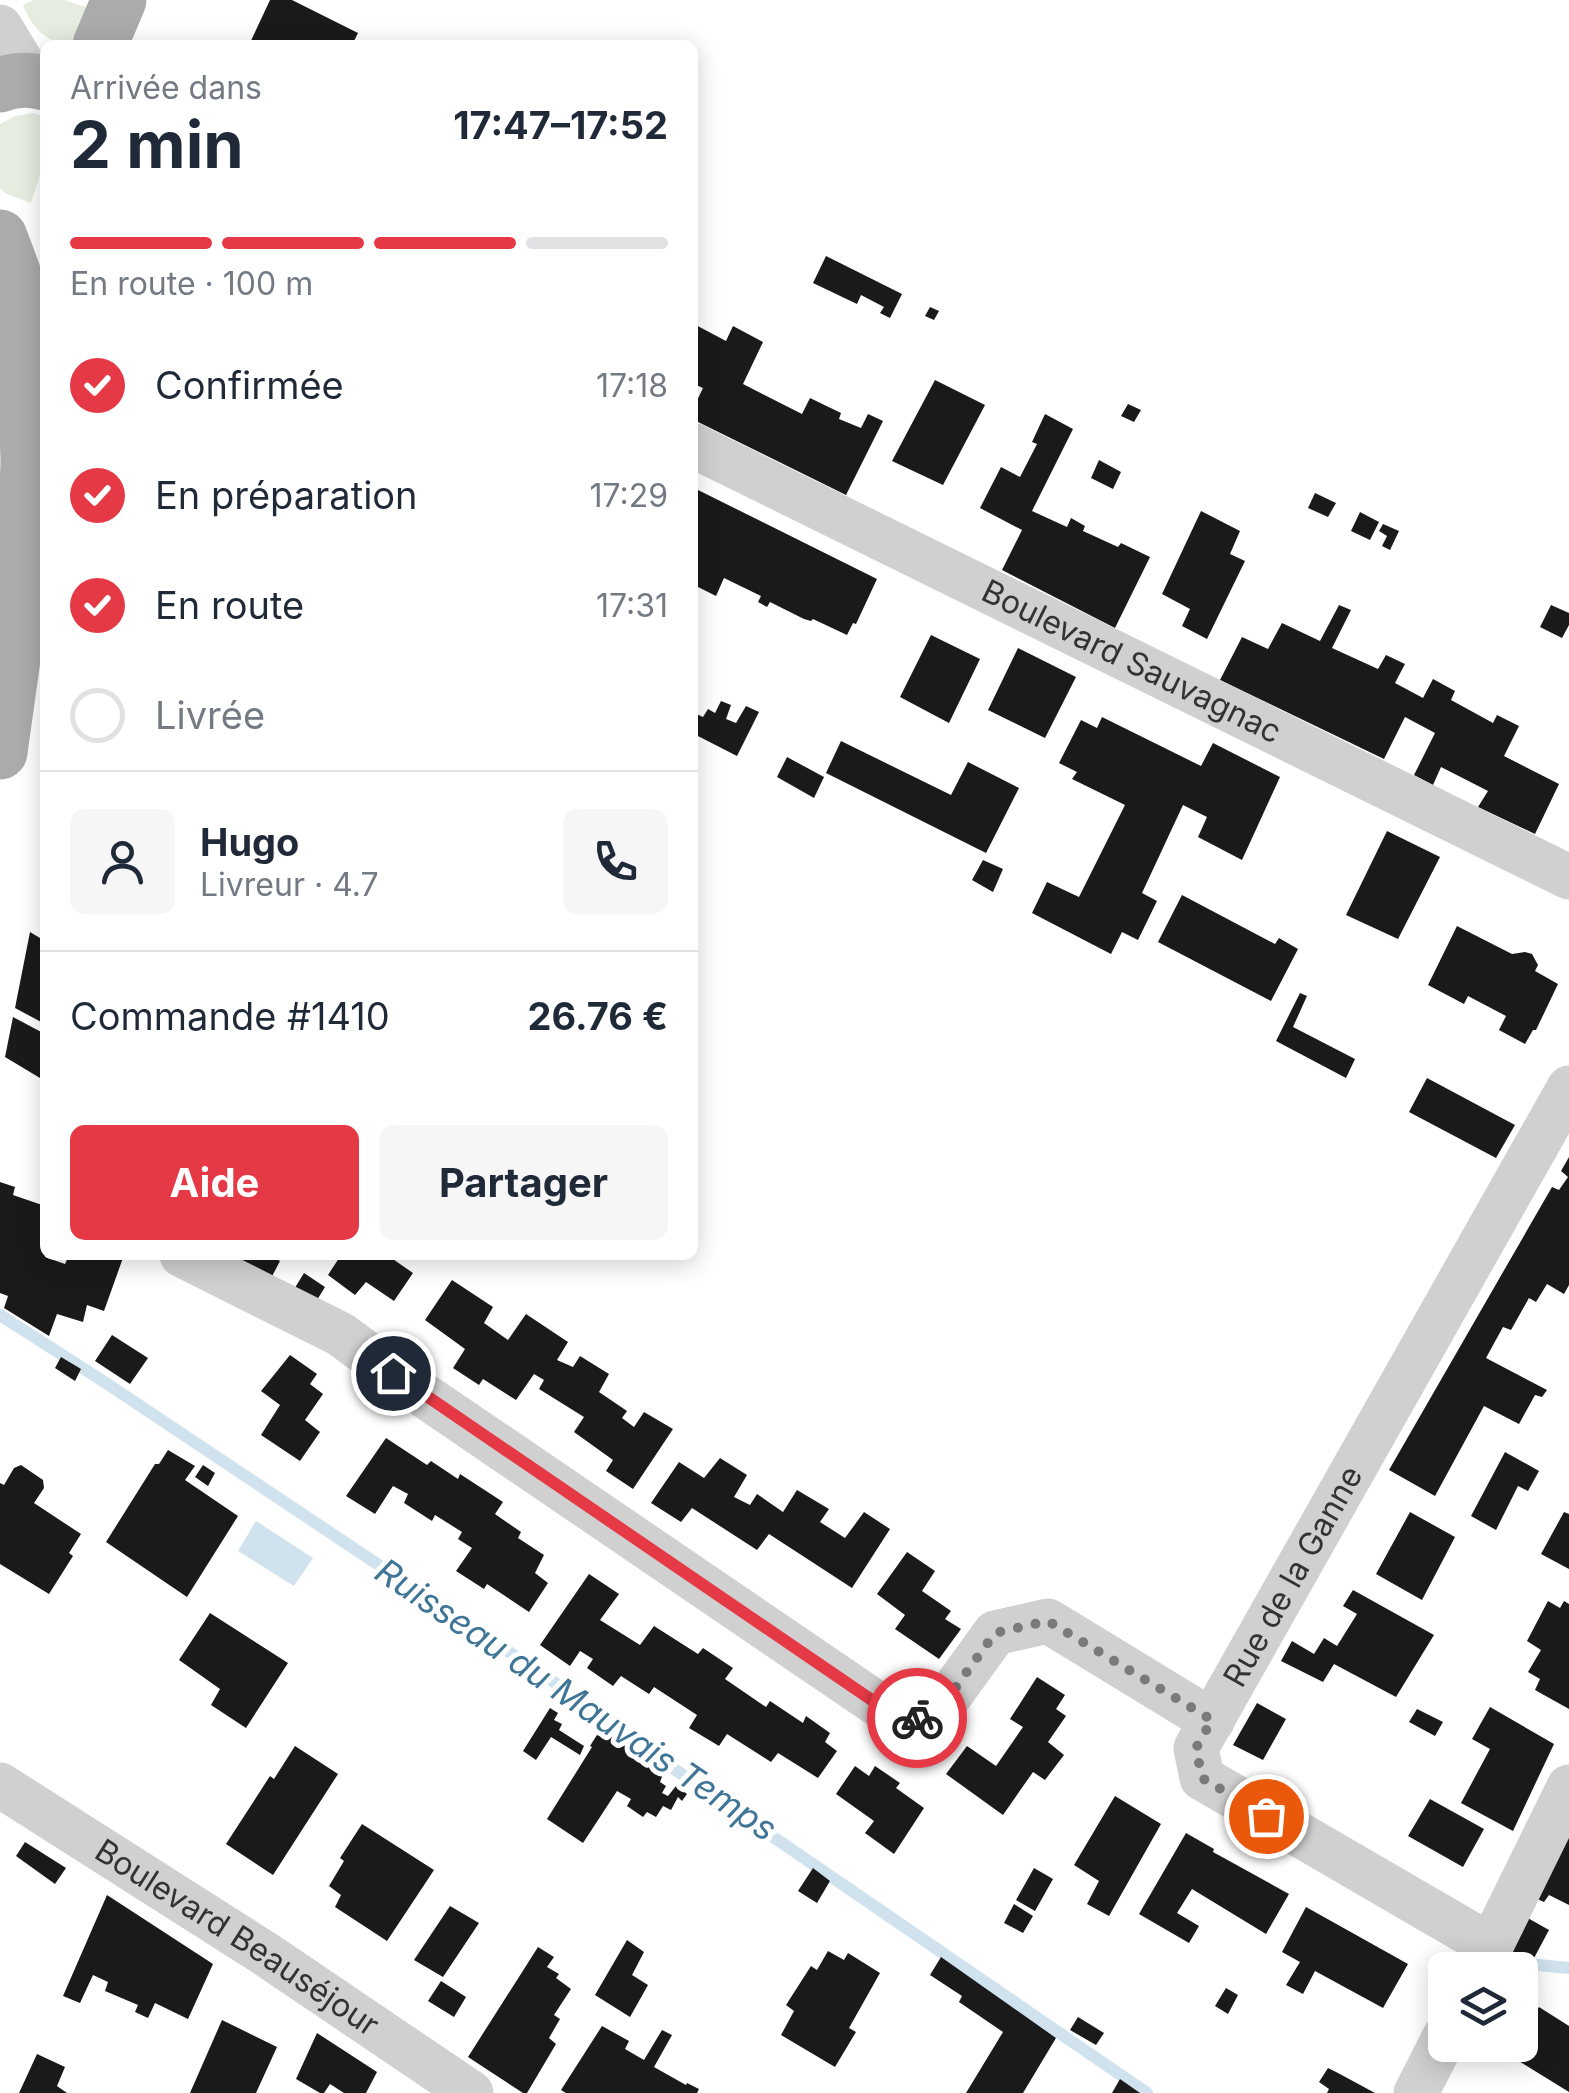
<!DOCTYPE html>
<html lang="fr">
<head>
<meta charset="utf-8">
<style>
	body { margin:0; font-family:Inter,sans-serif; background:#f6f6f7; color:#1f2937; height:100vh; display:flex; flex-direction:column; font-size:38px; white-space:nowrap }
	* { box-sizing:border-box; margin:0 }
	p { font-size:32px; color:#747a83 }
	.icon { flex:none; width:55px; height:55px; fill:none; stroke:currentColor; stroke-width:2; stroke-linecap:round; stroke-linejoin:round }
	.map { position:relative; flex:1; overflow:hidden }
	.panel { position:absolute; left:40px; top:40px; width:658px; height:1220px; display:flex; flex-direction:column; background:#fff; border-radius:15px; box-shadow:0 5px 25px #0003 }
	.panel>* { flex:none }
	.tools { position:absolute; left:1428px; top:1952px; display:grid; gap:20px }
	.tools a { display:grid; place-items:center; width:110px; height:110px; border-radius:15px; background:#fff; box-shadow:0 5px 25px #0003; font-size:50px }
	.pin { position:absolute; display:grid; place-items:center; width:85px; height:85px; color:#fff; margin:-42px; border:5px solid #fff; border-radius:50%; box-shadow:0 2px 10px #0007 }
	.courier { position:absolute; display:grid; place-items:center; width:100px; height:100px; margin:-50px; border:8px solid #e63946; border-radius:50%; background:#fff; color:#222; box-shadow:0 2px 12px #0007 }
	.overview em { font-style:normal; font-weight:700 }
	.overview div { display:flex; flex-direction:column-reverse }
	.overview { display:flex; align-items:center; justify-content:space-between; height:170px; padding:0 30px }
	h1 { font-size:65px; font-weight:700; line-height:75px }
	.bar { display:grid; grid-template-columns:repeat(4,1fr); gap:15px 10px; align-content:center; height:120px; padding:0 30px }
	.bar i { height:12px; border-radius:8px; background:#e0e1e3 }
	.bar .on { background:#e63946 }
	.bar p { grid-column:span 4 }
	.line { display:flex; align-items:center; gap:25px; padding:0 30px; border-top:2px solid #e0e1e3 }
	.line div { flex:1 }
	.round { display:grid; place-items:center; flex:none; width:105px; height:105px; border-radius:15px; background:#f6f6f7 }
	ol { padding:0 30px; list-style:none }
	li { display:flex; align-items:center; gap:30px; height:110px }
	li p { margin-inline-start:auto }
	li .icon { padding:10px; border-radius:50%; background:#e63946; color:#fff; stroke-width:4 }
	li:last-child { color:#747a83 }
	li i { width:55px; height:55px; border:5px solid #e0e1e3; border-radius:50% }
	.cta { display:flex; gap:20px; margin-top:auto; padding:20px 30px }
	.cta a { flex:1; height:115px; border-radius:15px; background:#e63946; color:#fff; font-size:40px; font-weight:700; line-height:115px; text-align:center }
	.cta a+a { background:#f6f6f7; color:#1f2937 }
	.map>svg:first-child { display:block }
	.green { fill:#e6ecdf }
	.water { fill:#cfe2ee }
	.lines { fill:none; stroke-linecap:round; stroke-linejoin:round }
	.stream { stroke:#cfe2ee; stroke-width:12 }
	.building { fill:#1a1a1a }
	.minor { stroke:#d0d0d0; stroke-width:45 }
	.major { stroke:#ababab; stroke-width:55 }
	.done { stroke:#7a7a7a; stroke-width:10; stroke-dasharray:0 18 }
	.route { stroke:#e63946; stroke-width:12 }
	.labels { text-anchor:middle; stroke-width:10; stroke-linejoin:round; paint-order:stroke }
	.street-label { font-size:32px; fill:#333; stroke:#fff }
	.water-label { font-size:35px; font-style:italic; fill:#3f7597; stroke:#fff }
</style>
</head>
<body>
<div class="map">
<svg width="1569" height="2093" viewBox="0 0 1569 2093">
	<rect width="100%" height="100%" fill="#fff"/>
	<path class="green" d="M34 0H65L97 11 69 45C44 41 32 27 23 5Z
		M34 113 45 117V159L31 203 5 193 0 188V124L15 116Z"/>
	<path class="water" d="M256 1521 313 1558 294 1586 238 1551Z"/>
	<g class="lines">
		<path class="stream" d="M0 1315 109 1385 551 1680 661 1760 1147 2093
			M1507 1962 1569 1968"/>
	</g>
	<path class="building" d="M270 0H292L358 33 352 45H324L315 40 313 45H249Z
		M826 256 902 294 890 318 880 313 884 307 861 295 857 304 813 283Z
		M930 307 939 311 934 320 925 316Z
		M692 323 726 341 733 326 763 342 743 384 802 414 810 398 841 413 839 419 861 428 868 414 883 421 846 495 692 419V411L703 388 692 383Z
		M935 380 985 405 943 485 892 461Z
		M1128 404 1141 410 1134 422 1121 416Z
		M1045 414 1073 429 1032 511 1067 527 1071 518 1085 526 1083 531 1118 547 1121 543 1150 557 1115 628 1002 570 1022 530 980 508 1001 467 1020 477 1037 444 1032 442Z
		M1099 460 1121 472 1113 489 1091 478Z
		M692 487 877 579 856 624 853 623 847 635 813 619 811 621 804 619 770 602 767 607 758 602 761 596 724 578 716 596 692 584Z
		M1315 493 1336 503 1328 517 1308 508Z
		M1201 511 1240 531 1230 554 1245 561 1207 639 1182 626 1190 609 1162 594Z
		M1360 512 1379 522 1370 540 1351 531Z
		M1383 524 1399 531 1390 550 1382 546 1387 536 1379 531Z
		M1339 605 1351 610 1332 648 1378 669 1386 655 1405 664 1395 683 1423 698 1433 679 1455 691 1451 700 1493 723 1497 715 1519 726 1504 756 1559 784 1535 834 1478 807 1488 791 1441 767 1433 785 1414 775 1435 733 1405 717 1384 759 1220 680 1242 637 1268 649 1282 623 1320 641Z
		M1551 605 1569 613V625L1562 638 1540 627Z
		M931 635 980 659 949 723 900 697Z
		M1018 648 1076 677 1045 738 988 710Z
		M721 701 731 705 726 719 736 723 746 706 759 712 737 756 692 733V712L703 717 708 709 715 713Z
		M1102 717 1201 766 1213 743 1280 777 1242 860 1198 837 1207 817 1183 805 1142 893 1157 901 1138 940 1122 932 1111 954 1032 913 1047 882 1079 897 1125 805 1072 779 1077 772 1059 763 1081 720 1097 728Z
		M841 741 951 795 968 762 1019 788 986 853 826 773Z
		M787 757 824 777 814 798 777 777Z
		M1387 831 1440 857 1398 939 1346 915Z
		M983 860 1003 869 993 892 972 880Z
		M1182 895 1275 944 1279 938 1298 949 1271 1001 1158 942Z
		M1457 926 1512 954 1525 952 1532 954 1538 965 1535 971 1558 984 1536 1030H1533L1525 1044 1499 1030 1506 1016 1468 996 1464 1004 1428 985Z
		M30 932 45 941V1024L15 1008Z
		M1300 993 1307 996 1293 1027 1355 1059 1346 1078 1276 1041Z
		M13 1017 45 1034V1081L5 1057Z
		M1427 1078 1515 1125 1496 1158 1409 1112Z
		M1569 1157V1285L1564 1294 1547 1284 1536 1302 1529 1298 1511 1330 1503 1327 1486 1358 1547 1390 1542 1397 1535 1395 1519 1424 1484 1406 1435 1496 1389 1470 1552 1187 1559 1190 1568 1177 1561 1171Z
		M0 1182 15 1187 13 1195 45 1206V1257L65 1264 69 1255H124L104 1311 87 1305 83 1322 57 1314 49 1336 4 1308 8 1296 0 1293Z
		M220 1255H269L280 1261 269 1282Z
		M341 1255H387L413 1273 394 1301 366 1282 355 1295 328 1275Z
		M304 1273 325 1287 314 1305 293 1291Z
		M452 1280 493 1307 484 1323 508 1340 526 1314 568 1342 557 1360 573 1367 580 1356 609 1374 599 1392 627 1411 622 1418 634 1427 644 1412 673 1429 633 1489 606 1471 613 1460 574 1432 584 1417 539 1389 544 1380 534 1374 516 1400 483 1379 479 1385 453 1368 465 1349 425 1320Z
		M112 1335 148 1358 130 1384 95 1361Z
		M290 1355 317 1374 310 1384 323 1394 305 1420 320 1432 300 1461 261 1435 280 1405 261 1391Z
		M61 1357 81 1369 75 1381 55 1368Z
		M386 1438 427 1465 431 1461 458 1479 460 1474 503 1502 495 1514 521 1532 518 1538 544 1555 535 1573 548 1583 529 1612 487 1584 484 1589 456 1571 472 1548 458 1539 462 1532 435 1515 432 1521 404 1503 408 1494 393 1486 375 1514 346 1496Z
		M168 1450 195 1466 185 1480 238 1516 187 1597 106 1542 155 1464H159Z
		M1505 1452 1539 1471 1528 1491 1518 1486 1496 1530 1471 1516Z
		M720 1458 747 1475 734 1497 750 1505 757 1494 783 1512 797 1490 829 1509 820 1522 845 1538 864 1512 890 1529 852 1588 769 1534 757 1550 692 1508 681 1522 651 1503 679 1462 704 1478Z
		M21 1465 43 1480 44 1488 34 1503 81 1534 69 1553 73 1556 49 1594 0 1564V1483L4 1485 14 1468Z
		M203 1465 215 1473 208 1486 195 1477Z
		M1410 1512 1455 1537 1422 1600 1376 1574Z
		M1564 1512 1569 1514V1569L1541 1554Z
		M907 1552 935 1571 922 1591 951 1611 945 1619 961 1629 939 1659 895 1629 905 1615 877 1594Z
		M589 1574 619 1594 600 1620 640 1645 654 1626 698 1654 703 1648 733 1668 725 1679 766 1707 770 1701 803 1723 806 1716 830 1733 825 1742 837 1751 818 1778 778 1753 771 1762 727 1734 719 1746 689 1728 697 1715 654 1687 649 1694 621 1676 613 1686 587 1668 593 1659 580 1651 570 1666 540 1645Z
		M1353 1590 1434 1635 1396 1697 1334 1664 1323 1682 1281 1661 1292 1641 1314 1654 1324 1638 1337 1646 1357 1614 1343 1606Z
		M1548 1601 1560 1608 1564 1601 1569 1604V1709L1535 1690 1540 1679 1528 1672 1541 1650 1527 1641Z
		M210 1613 288 1663 246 1728 211 1705 220 1689 179 1660Z
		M1037 1677 1065 1695 1056 1709 1066 1716 1048 1742 1064 1755 1045 1780 1033 1772 1003 1815 946 1774 967 1746 996 1766 1023 1727 1010 1719Z
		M1257 1703 1286 1719 1263 1760 1233 1745Z
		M1490 1707 1554 1744 1513 1831 1461 1803 1490 1749 1472 1739Z
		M550 1708 558 1713 554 1720 562 1724 559 1730 584 1746 580 1755 551 1737 536 1760 523 1751Z
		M1417 1709 1443 1722 1435 1736 1409 1722Z
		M602 1727 654 1762 651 1767 663 1774 660 1782 666 1786 662 1793 668 1796 676 1786 687 1794 682 1801 678 1797 671 1810 663 1806 656 1817 647 1812 643 1817 627 1806 631 1799 617 1791 583 1843 547 1819 592 1747 590 1746Z
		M295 1746 338 1774 273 1875 226 1844 270 1776 274 1779Z
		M855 1766 869 1776 875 1766 900 1783 896 1788 924 1808 894 1854 865 1833 874 1821 836 1794Z
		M1115 1796 1161 1824 1109 1916 1087 1904 1099 1881 1074 1865Z
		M1430 1799 1484 1829 1463 1867 1408 1836Z
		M362 1824 434 1870 387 1941 335 1907 341 1895 329 1886 344 1861 340 1858Z
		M1569 1829V1905L1549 1895 1544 1902 1535 1898Z
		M1186 1833 1214 1849 1213 1852 1289 1894 1266 1934 1192 1889 1177 1913 1199 1926 1189 1943 1139 1914Z
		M25 1842 66 1868 55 1884 16 1856Z
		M813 1868 830 1881 817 1903 798 1891Z
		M1034 1868 1053 1879 1035 1911 1016 1900Z
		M107 1895 213 1964 188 2019 155 2003 148 2018 135 2012 138 2005 105 1991 108 1982 93 1975 80 2003 63 1996Z
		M1014 1904 1033 1916 1023 1933 1004 1923Z
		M450 1906 479 1923 443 1977 414 1960Z
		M1306 1907 1408 1964 1383 2008 1315 1971 1303 1994 1286 1985 1300 1962 1282 1952Z
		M1526 1917 1549 1930 1534 1958 1506 1956Z
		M627 1940 644 1952 632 1975 648 1985 630 2017 595 1995Z
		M538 1947 554 1957 547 1967 559 1974 556 1978 571 1989 554 2015 560 2019 549 2038 556 2044 527 2093H523L468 2057Z
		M828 1951 844 1960 848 1953 880 1973 849 2028 856 2032 835 2067 781 2035 794 2011 786 2005 811 1966 817 1970Z
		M941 1957 1056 2038 1023 2093H966L1003 2032 959 2002 962 1996 930 1975Z
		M441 1981 466 1997 454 2017 428 2001Z
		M1226 1988 1238 1995 1228 2014 1215 2006Z
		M1539 2007 1569 2026V2092L1509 2055 1515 2045H1520V2037Z
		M1078 2017 1104 2033 1096 2045 1070 2030Z
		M222 2020 277 2047 256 2093H190Z
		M602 2026 629 2041 625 2049 644 2060 662 2030 672 2035 654 2067 686 2085 687 2083 699 2089 697 2093H566L561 2090Z
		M317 2033 377 2072 366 2093H344L330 2084 324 2093H320L296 2079Z
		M37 2054 65 2067 57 2086 67 2093H19Z
		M1328 2068 1338 2073 1375 2093H1327L1329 2089 1319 2082Z
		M1120 2079 1140 2093H1112Z"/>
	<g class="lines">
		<g class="minor">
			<path d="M0 27 32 80"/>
			<path id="s1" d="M692 445 1569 877"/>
			<path d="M182 1255 340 1334 419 1392 901 1720 935 1716 995 1633 1048 1621 1212 1721"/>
			<path id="s2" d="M0 1785 264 1953 471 2093"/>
			<path id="s3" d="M1491 1946 1202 1778 1196 1748 1569 1088"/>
			<path d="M1479 1970 1569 1787"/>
			<path d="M1416 2093 1445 2036"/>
		</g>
		<path class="major" d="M100 45 119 0
			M0 85C15 79 29 79 45 83
			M0 237 23 299 28 462 24 580
			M0 752 24 580 32 542"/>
	</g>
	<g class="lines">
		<path class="done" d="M917 1718 935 1716 995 1633 1048 1621 1212 1720 1196 1748 1202 1778 1266 1816"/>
		<path class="route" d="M393 1373 901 1720 917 1718"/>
	</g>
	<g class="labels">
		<g class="street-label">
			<text dy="11" stroke="none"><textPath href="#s1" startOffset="490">Boulevard Sauvagnac</textPath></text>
			<text dy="11" stroke="none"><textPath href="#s3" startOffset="562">Rue de la Ganne</textPath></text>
			<text dy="11" stroke="none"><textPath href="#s2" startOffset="282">Boulevard Beauséjour</textPath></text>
		</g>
		<g class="water-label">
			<text transform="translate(576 1700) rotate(34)" y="12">Ruisseau du Mauvais Temps</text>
		</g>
	</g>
</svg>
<div class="tools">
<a><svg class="icon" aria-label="layers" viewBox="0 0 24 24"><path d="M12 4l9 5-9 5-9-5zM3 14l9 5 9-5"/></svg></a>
</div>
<div class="pin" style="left:1266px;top:1816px;background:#ea580c"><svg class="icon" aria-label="bag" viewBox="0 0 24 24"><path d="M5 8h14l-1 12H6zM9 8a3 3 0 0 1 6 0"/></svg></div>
<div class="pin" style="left:393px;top:1373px;background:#1f2937"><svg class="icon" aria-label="home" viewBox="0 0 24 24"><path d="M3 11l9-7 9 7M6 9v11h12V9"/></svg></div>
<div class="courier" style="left:917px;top:1718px"><svg class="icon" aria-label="bike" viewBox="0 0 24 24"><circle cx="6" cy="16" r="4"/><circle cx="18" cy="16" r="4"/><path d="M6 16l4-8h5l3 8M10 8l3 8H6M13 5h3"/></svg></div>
<section class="panel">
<div class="overview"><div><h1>2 min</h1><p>Arrivée dans</p></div><em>17:47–17:52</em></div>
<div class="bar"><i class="on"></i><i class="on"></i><i class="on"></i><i></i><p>En route · 100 m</p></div>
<ol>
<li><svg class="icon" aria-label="check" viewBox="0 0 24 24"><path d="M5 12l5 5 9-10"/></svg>Confirmée<p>17:18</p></li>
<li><svg class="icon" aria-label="check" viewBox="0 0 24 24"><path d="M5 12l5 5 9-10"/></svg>En préparation<p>17:29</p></li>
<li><svg class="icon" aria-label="check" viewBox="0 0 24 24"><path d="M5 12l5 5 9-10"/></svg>En route<p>17:31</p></li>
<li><i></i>Livrée</li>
</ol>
<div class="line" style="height:180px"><a class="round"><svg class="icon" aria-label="person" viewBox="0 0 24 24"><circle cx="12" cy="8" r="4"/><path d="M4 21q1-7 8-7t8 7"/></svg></a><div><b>Hugo</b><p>Livreur · 4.7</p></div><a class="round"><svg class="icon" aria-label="phone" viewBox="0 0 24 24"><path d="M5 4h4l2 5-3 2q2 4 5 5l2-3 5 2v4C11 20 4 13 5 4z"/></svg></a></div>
<div class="line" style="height:130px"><div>Commande #1410</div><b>26.76 €</b></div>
<div class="cta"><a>Aide</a><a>Partager</a></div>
</section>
</div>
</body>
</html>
